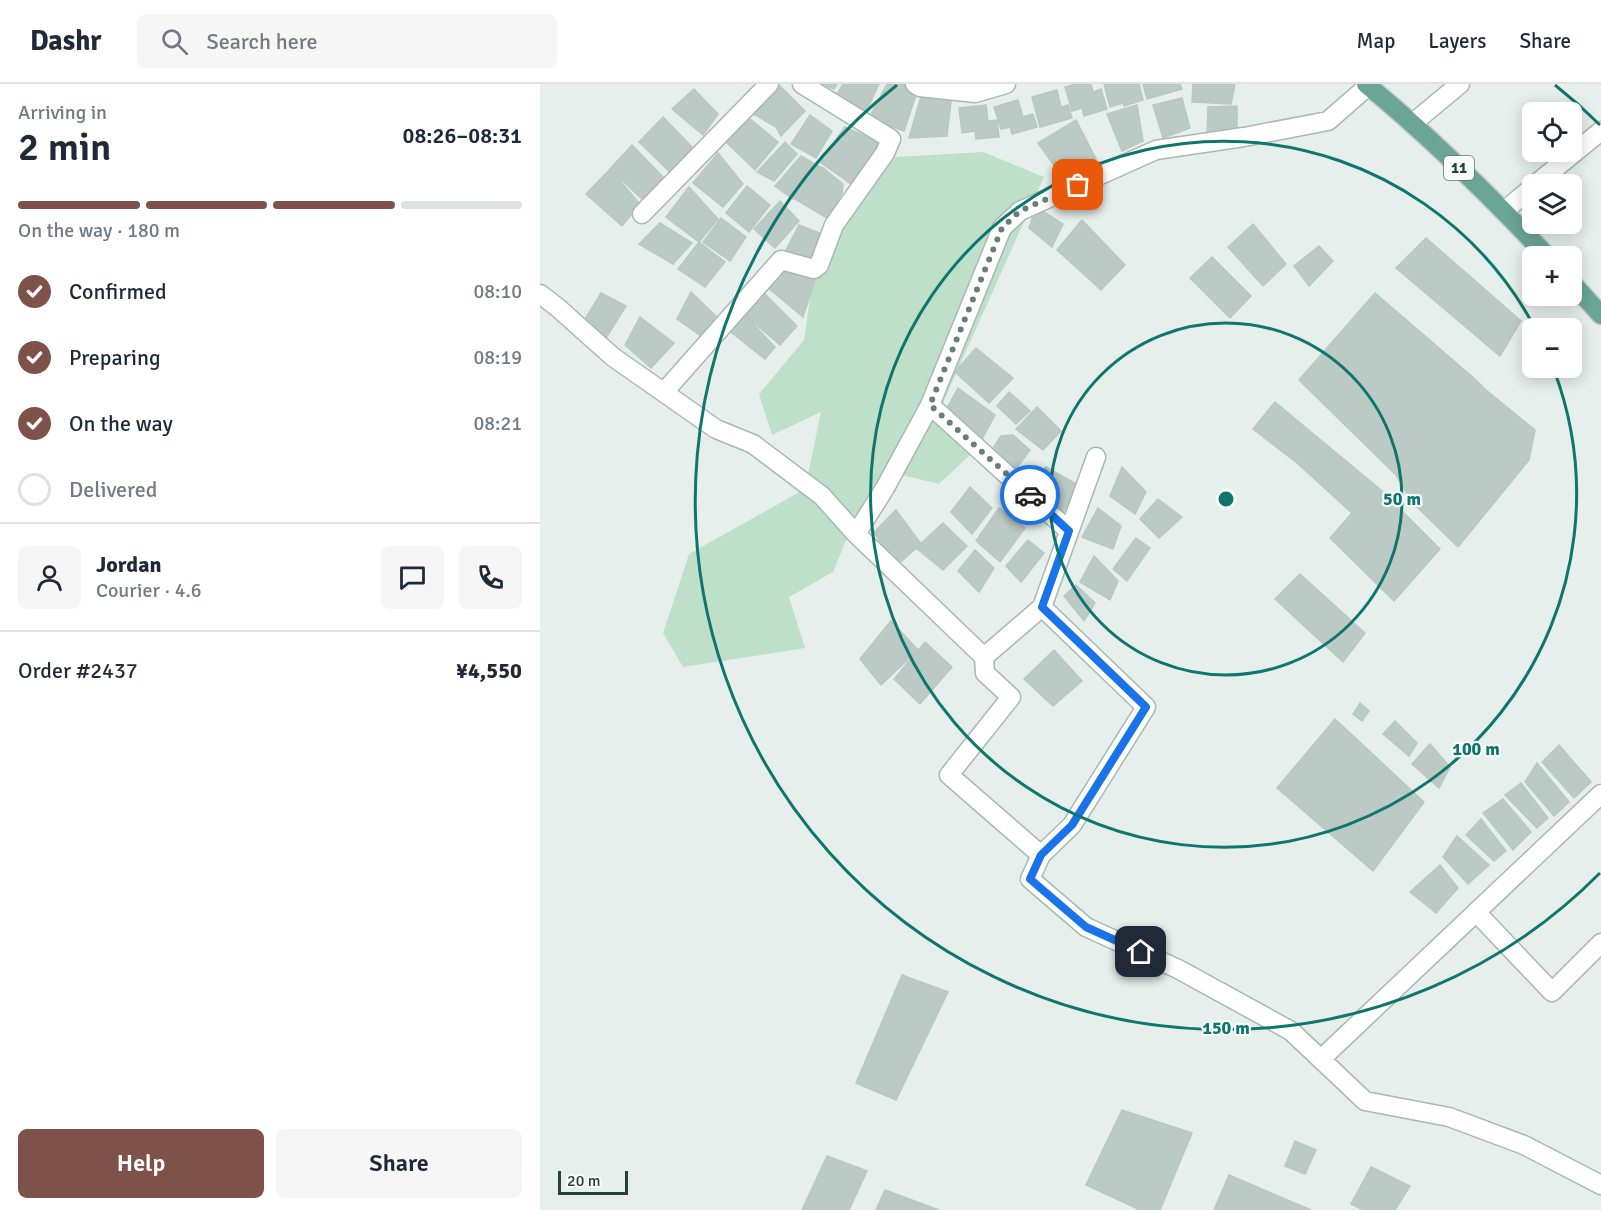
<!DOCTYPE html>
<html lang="en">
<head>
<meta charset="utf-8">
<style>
	body { margin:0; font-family:Signika,sans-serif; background:#f6f6f7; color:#1f2937; height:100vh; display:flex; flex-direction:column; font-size:22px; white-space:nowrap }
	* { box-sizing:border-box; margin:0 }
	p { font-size:20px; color:#747a83 }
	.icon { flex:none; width:33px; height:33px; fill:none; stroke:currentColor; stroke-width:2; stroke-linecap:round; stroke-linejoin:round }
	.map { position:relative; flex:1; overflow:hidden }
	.sheet { display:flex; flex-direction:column; background:#fff; width:540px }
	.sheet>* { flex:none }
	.controls { position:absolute; left:982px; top:18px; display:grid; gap:12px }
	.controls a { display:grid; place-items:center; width:60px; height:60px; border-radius:9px; background:#fff; box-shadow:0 3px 15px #0003; font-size:30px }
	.scale { position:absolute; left:18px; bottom:15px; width:70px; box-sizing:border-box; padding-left:6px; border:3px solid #24423a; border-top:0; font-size:16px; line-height:21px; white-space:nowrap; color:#24423a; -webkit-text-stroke:4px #f7fbf9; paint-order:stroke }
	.pin { position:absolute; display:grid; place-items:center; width:51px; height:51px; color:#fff; margin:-26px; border-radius:12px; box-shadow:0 3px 9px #0006 }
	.courier { position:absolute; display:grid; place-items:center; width:60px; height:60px; margin:-30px; border:4px solid #1a73e8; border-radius:50%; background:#fff; color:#222; box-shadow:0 2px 8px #0007 }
	.summary em { font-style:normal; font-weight:600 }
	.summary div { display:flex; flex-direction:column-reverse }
	.summary { display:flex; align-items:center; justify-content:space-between; height:102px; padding:0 18px }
	h1 { font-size:39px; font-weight:600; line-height:45px }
	.bar { display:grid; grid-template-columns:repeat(4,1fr); gap:9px 6px; align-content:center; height:72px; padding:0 18px }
	.bar i { height:8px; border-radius:4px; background:#e0e1e3 }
	.bar .selected { background:#7f5249 }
	.bar p { grid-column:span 4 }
	.line { display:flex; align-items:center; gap:15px; padding:0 18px; border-top:2px solid #e0e1e3 }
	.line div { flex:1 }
	.round { display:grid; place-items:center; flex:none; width:63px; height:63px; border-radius:9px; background:#f6f6f7 }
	ol { padding:0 18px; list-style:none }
	li { display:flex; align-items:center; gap:18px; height:66px }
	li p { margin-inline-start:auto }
	li .icon { padding:6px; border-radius:50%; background:#7f5249; color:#fff; stroke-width:4 }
	li:last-child { color:#747a83 }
	li i { width:33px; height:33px; border:3px solid #e0e1e3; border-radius:50% }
	.primary-button { display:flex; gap:12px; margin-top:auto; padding:12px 18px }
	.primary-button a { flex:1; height:69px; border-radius:9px; background:#7f5249; color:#fff; font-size:24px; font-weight:600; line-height:69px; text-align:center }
	.primary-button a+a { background:#f6f6f7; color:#1f2937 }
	header { display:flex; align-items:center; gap:36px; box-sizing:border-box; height:84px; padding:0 30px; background:#fff; border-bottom:2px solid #e0e1e3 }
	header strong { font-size:28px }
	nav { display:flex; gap:33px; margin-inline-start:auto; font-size:21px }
	.search { width:420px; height:54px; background:#f6f6f7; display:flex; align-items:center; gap:15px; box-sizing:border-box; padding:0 21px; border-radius:9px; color:#747a83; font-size:22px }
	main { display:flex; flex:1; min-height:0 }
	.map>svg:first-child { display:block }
	.green { fill:#bfe0c8 }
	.building { fill:#bbcac4; stroke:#b8c9c2; stroke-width:1.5 }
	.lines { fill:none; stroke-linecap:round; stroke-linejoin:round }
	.minor-casing { stroke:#a8b8b2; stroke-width:21 }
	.primary-casing { stroke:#c2cac8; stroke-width:21 }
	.minor { stroke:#fff; stroke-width:18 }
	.primary { stroke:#6aa596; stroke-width:18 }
	.done { stroke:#687f78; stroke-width:6; stroke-dasharray:0 10.8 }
	.route { stroke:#1a73e8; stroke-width:8 }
	.ring { fill:none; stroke:#0f766e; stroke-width:3 }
	.labels { text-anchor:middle; stroke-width:4.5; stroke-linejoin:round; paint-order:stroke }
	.shield { fill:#f7fbf9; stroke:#637a73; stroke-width:1.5 }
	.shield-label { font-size:15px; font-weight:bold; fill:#24423a }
	.centre { fill:#0f766e; stroke:#f7fbf9; stroke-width:3 }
	.ring-label { font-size:18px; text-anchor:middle; font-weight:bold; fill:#0f766e; stroke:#f7fbf9; stroke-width:4.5; stroke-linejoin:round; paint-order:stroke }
</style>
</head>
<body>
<header>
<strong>Dashr</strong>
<div class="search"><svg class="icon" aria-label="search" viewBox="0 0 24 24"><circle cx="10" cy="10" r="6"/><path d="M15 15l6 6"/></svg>Search here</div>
<nav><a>Map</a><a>Layers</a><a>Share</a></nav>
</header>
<main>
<section class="sheet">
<div class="summary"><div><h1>2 min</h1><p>Arriving in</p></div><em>08:26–08:31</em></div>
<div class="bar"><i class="selected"></i><i class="selected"></i><i class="selected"></i><i></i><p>On the way · 180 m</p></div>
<ol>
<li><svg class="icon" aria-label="check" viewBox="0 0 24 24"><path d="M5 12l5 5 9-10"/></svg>Confirmed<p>08:10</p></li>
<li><svg class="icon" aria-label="check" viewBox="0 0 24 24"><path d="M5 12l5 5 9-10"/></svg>Preparing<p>08:19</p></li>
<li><svg class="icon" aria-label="check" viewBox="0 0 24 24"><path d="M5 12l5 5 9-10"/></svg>On the way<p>08:21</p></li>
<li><i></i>Delivered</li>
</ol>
<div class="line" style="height:108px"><a class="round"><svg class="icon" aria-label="person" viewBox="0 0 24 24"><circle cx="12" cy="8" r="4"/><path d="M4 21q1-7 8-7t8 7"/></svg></a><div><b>Jordan</b><p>Courier · 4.6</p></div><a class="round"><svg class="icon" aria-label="chat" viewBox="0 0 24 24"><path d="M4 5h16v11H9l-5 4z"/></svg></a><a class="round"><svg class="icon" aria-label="phone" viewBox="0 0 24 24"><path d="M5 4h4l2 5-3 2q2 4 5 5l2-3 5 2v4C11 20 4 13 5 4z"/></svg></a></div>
<div class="line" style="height:78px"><div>Order #2437</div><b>¥4,550</b></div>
<div class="primary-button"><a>Help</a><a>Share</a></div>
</section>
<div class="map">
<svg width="1061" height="1126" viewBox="0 0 1061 1126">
	<rect width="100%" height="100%" fill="#e6efeb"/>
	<path class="green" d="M443 68 504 93 397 332 431 370 399 400 362 391 343 427 314 437 293 488 249 513 265 564 143 583 123 549 149 470 265 405 281 328 232 351 219 310 264 256 271 207 297 146 355 73Z"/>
	<path class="building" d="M281 0H297L294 5Z
		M303 0H339L326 28 296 12Z
		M347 0H367L378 5 364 47 329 34Z
		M536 0H551L553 8 561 5 567 25 544 32 542 24 532 27 525 3Z
		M564 0H599L603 16 584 22 583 19 570 23Z
		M603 0H640L642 5 607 15Z
		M653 0H695L691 20 652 18Z
		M239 1 265 27 241 52 236 43 212 29Z
		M154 5 178 30 163 51 132 25Z
		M517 6 521 23 528 21 532 34 500 43 492 13Z
		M382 9H412L407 52 369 54Z
		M642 14 650 44 623 54 613 21Z
		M478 16 483 33 493 30 497 43 472 50 470 43 461 45 454 23Z
		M446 21 448 37 457 36 459 53 436 55 435 47 422 49 419 24Z
		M597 21 603 57 582 67 567 30Z
		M697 22V46L667 49 668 23Z
		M270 31 292 47 276 74 251 60Z
		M123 33 152 63 133 91 99 58Z
		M209 34 238 58 215 86 187 59Z
		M536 36 556 75 523 94 498 59Z
		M305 43 340 59 311 100 280 78Z
		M245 58 257 70 234 97 217 88Z
		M92 61 126 96 106 119 70 85Z
		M178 69 203 100 183 123 153 99Z
		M261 72 280 83 253 115 235 102Z
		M282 83 303 100 302 109 287 134 255 115Z
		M70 85 100 120 82 142 46 110Z
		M207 102 230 121 209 148 186 129Z
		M149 103 178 135 159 158 126 133Z
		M240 117 259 137 235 164 214 145Z
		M496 123 523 140 512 163 489 144Z
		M181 134 206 153 190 177 163 158Z
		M542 136 585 181 561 206 517 166Z
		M120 139 152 159 133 180 99 160Z
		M713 140 746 180 723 202 688 163Z
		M259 141 287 152 278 181 243 172Z
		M886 154 981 237 960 272 856 184Z
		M159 158 185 178 165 203 138 185Z
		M779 162 793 177 769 202 754 182Z
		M672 173 711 212 690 234 650 194Z
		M243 178 276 193 263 233 226 202Z
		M151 208 181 237 164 254 137 235Z
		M223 208 257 242 240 261 203 229Z
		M61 209 86 222 66 254 45 235Z
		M835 209 935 295 946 306 995 346 989 376 918 463 871 417 856 391 759 296Z
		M203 229 235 263 225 275 187 245Z
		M100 233 134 259 111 284 85 261Z
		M436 264 473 294 449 319 415 288Z
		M418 304 455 331 442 355 407 324Z
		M469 308 490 327 476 340 457 322Z
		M735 318 841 406 900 465 854 517 790 454 812 429 757 379 713 345Z
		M497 323 521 347 503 366 476 345Z
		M473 351 490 366 474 388 450 369 461 352Z
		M506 383 538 401 523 429 483 401Z
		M582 383 606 408 595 430 570 412Z
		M430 403 452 424 432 450 411 428Z
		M618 415 642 433 619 454 600 435Z
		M459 424 485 444 460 478 436 457Z
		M558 424 581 442 573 465 542 453Z
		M356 426 381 460 356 482 334 448Z
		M403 439 427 462 403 486 376 464Z
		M596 454 610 464 587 497 573 485Z
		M488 456 504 469 481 498 466 482Z
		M435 466 454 484 439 508 418 487Z
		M554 472 578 497 570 516 540 498Z
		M760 490 825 549 803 578 735 515Z
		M536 501 555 519 544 537 524 512Z
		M351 537 378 566 341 601 320 575Z
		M385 558 412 583 380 620 354 595Z
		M514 566 542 597 513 622 484 595Z
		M820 619 829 627 822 637 813 630Z
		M795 635 884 718 833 787 737 704Z
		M855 637 877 659 869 672 843 650Z
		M890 660 910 683 899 704 872 680Z
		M1019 661 1051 698 1034 714 1002 678Z
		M997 679 1029 718 1014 732 985 698Z
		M981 699 1008 734 997 744 965 711Z
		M963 715 991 748 973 766 943 729Z
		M941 735 966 767 954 777 926 751Z
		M917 752 949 781 928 800 903 773Z
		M900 781 918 804 896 829 870 808Z
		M362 891 408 908 356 1016 316 999Z
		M582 1026 652 1049 620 1126H600L546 1101Z
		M755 1057 776 1066 765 1090 745 1082Z
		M287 1072 327 1087 309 1126H262Z
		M831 1083 870 1102 855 1126H823L811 1120Z
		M689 1091 771 1126H674Z
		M345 1106 399 1126H336Z"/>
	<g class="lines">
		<g class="minor-casing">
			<path id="minor" d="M375 0 380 3 435 9 466 0
				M873 39 920 0
				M996 100 1061 47
				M964 127 993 103
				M102 130 229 0
				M0 210 17 223 73 273 176 345 213 360 282 412 316 450 444 573 445 589 471 613 409 691 501 771 490 795 546 843 638 885 751 947 825 1017 909 1033 984 1061 1061 1101
				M124 308 241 176 274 185 279 181 294 141 345 69 351 55 262 0
				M390 321 462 144 480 127 616 66 704 53 788 37 828 2
				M316 450 345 404 390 321 529 447
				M444 573 502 523
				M501 771 532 741 606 623 502 523 556 373
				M936 828 1012 908 1061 859
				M781 975 1061 710"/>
		</g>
		<g class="primary-casing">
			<path id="primary" d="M826 0C891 53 950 112 1007 172
				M1032 199 1061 231"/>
		</g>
		<use href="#minor" class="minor"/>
		<use href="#primary" class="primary"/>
	</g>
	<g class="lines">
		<path class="done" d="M490 411 390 321 462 144 480 127 538 101"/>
		<path class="route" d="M490 411 529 447 502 523 606 623 532 741 501 771 490 795 546 843 601 868"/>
	</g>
	<g class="ring">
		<circle cx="686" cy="415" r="176"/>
		<path d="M1014 286A353 353 0 1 1 995 244"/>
		<path d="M1060 789A529 529 0 1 1 357 1M1015 1A529 529 0 0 1 1060 41"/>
	</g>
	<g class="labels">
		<rect class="shield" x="904" y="72" width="30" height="24" rx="4.5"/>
		<g class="shield-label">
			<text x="919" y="89">11</text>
		</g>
	</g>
	<circle cx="686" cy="415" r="9" class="centre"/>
	<g class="ring-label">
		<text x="862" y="421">50 m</text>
		<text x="936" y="671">100 m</text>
		<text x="686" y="950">150 m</text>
	</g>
</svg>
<div class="controls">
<a><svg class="icon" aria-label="locate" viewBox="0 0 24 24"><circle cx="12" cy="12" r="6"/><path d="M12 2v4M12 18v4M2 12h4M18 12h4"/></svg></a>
<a><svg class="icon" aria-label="layers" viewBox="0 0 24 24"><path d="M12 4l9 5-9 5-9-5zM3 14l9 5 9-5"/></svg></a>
<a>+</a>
<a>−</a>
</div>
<div class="scale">20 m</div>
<div class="pin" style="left:538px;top:101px;background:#ea580c"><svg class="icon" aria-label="bag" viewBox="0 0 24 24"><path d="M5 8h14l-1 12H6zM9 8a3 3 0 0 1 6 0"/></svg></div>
<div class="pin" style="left:601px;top:868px;background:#1f2937"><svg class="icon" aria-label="home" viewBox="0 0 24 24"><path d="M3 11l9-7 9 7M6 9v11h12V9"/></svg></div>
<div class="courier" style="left:490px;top:411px"><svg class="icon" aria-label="car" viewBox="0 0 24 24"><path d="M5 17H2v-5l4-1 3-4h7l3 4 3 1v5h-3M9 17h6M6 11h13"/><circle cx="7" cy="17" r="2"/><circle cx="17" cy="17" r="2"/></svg></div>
</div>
</main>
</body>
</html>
